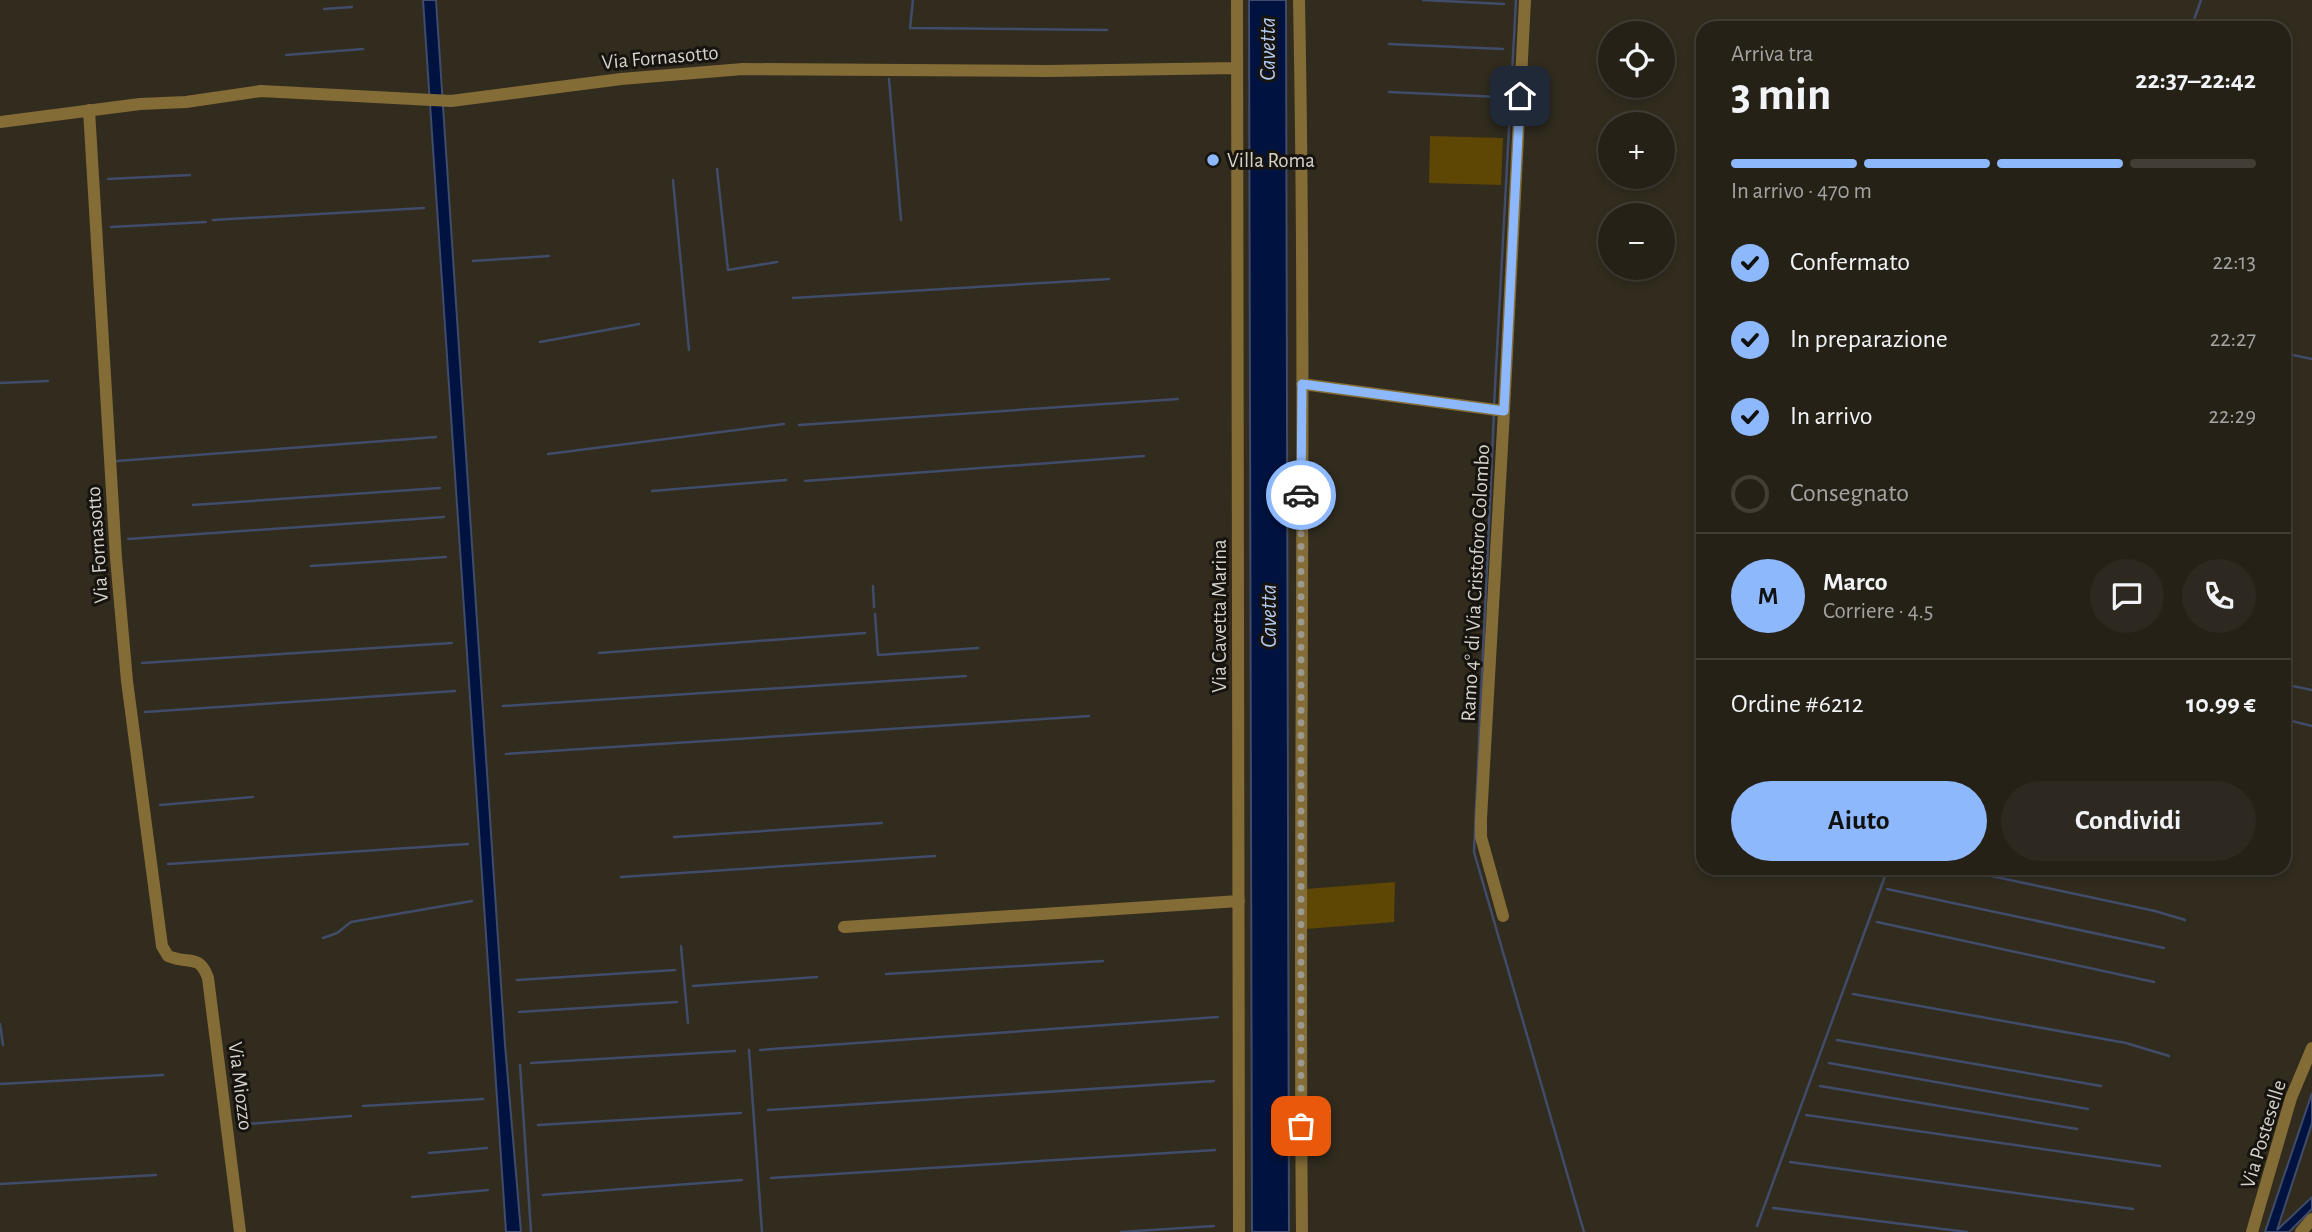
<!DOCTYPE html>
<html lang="it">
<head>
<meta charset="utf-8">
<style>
	body { margin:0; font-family:"Alegreya Sans",sans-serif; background:#2e2920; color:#f1f3f6; height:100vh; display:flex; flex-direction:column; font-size:26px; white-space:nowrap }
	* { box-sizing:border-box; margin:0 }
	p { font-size:23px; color:#a4a3a1 }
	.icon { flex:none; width:38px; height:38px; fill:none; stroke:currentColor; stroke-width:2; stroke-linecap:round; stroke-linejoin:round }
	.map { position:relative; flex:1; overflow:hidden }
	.panel { position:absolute; left:1696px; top:21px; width:595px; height:854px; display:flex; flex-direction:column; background:#262117; border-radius:21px; box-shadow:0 4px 10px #0003,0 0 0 2px #423e36 }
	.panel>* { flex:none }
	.controls { position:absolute; left:1598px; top:21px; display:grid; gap:14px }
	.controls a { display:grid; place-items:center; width:77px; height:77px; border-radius:50%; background:#262117; box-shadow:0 4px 10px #0003,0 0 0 2px #423e36; font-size:35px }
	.pin { position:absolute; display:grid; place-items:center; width:60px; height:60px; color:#fff; margin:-30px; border-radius:14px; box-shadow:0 4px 10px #0006 }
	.courier { position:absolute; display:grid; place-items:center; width:70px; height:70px; margin:-35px; border:5px solid #8db9fc; border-radius:50%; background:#fff; color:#222; box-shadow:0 2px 9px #0007 }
	.summary em { font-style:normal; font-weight:600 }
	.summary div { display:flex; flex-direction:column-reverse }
	.summary { display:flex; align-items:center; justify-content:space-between; height:119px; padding:0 35px }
	h1 { font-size:46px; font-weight:600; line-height:52px }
	.bar { display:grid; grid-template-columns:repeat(4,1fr); gap:10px 7px; align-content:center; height:84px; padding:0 35px }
	.bar i { height:9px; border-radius:5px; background:#423e36 }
	.bar .current { background:#8db9fc }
	.bar p { grid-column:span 4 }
	.line { display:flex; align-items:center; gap:18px; padding:0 35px; border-top:2px solid #423e36 }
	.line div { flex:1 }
	.round { display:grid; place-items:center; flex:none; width:74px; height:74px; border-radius:37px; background:#2e2920 }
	ol { padding:0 35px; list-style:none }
	li { display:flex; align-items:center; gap:21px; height:77px }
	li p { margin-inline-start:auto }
	li .icon { padding:7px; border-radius:50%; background:#8db9fc; color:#111; stroke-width:4 }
	li:last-child { color:#a4a3a1 }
	li i { width:38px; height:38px; border:4px solid #423e36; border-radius:50% }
	.button { display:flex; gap:14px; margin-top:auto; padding:14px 35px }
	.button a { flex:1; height:80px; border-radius:42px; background:#8db9fc; color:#111; font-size:28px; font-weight:600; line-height:80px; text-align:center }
	.button a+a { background:#2e2920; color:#f1f3f6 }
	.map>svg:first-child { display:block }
	.green { fill:#5e4604 }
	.water { fill:#001340; stroke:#404c69; stroke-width:2 }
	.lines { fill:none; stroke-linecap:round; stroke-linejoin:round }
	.stream { stroke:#404c69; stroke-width:2.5 }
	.minor { stroke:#846c36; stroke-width:12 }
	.done { stroke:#9c988e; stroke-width:7; stroke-dasharray:0 12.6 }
	.route { stroke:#8db9fc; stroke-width:9 }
	.poi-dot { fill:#8db9fc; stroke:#17140f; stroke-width:2.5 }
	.labels { text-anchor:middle; stroke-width:6; stroke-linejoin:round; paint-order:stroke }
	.street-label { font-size:21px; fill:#d5d2ca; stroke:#17140f }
	.poi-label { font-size:21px; fill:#d5d2ca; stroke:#17140f; text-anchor:start }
	.water-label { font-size:23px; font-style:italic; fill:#b2caef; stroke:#17140f }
</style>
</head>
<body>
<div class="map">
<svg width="2312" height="1232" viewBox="0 0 2312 1232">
	<rect width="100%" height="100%" fill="#322c1f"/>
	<path class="green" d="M1430 136 1503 138 1501 185 1429 183Z
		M1395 882 1394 922 1306 929V889Z"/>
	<path class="water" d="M423 0H436L505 1045 521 1232H506Z
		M1249 0H1286L1289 1232H1252Z
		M2312 1093V1123L2277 1230 2312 1197V1209L2289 1232H2265Z"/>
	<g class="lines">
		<path class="stream" d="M913 0 910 28 1107 30
			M1423 0 1504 4
			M324 9 352 7
			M2191 28 2201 0
			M1389 44 1503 49
			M286 55 363 49
			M889 79 901 220
			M1389 92 1500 97
			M717 169 728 270 777 262
			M108 179 190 175
			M673 180 689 350
			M213 220 424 208
			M111 227 206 222
			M473 261 549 256
			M793 298 1109 279
			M540 342 639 324
			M2284 353 2312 359
			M0 383 48 381
			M1494 406 1516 0
			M1494 412 1474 852 1584 1232
			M799 425 1178 399
			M548 454 784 424
			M117 461 436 437
			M805 481 1144 456
			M652 491 786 480
			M193 505 440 488
			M128 539 444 517
			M311 566 446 557
			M873 586 874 607
			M875 614 878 655 978 648
			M599 653 865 633
			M142 663 452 643
			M2284 684 2312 690
			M503 706 966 676
			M145 712 455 691
			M2284 719 2312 726
			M506 754 1089 716
			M160 805 253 797
			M674 837 882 823
			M168 864 468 844
			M1954 868 2155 911 2185 920
			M621 877 935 856
			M1887 889 2164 948
			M1877 922 2154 982
			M323 938 337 933 351 922 472 901
			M681 946 688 1023
			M886 974 1103 961
			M517 980 675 970
			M693 986 817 977
			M1853 994 2126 1043 2169 1056
			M519 1012 677 1002
			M0 1024 3 1045
			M1837 1040 2101 1086
			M749 1050 762 1232
			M760 1050 1218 1017
			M531 1063 735 1051
			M1829 1063 2088 1109
			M520 1065 531 1232
			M0 1084 163 1075
			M1820 1086 2077 1129
			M363 1106 483 1099
			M768 1110 1214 1081
			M1806 1115 2160 1166
			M248 1124 351 1116
			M538 1125 741 1113
			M429 1153 487 1148
			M1790 1162 2133 1209
			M771 1178 1215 1150
			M0 1184 156 1175
			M543 1195 742 1180
			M412 1197 488 1190
			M1773 1208 1967 1232
			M1757 1226 1888 868
			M1121 1232 1214 1226"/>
		<path class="minor" d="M1237 0 1239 1232
			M1299 0C1307 411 1298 821 1302 1232
			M89 110 116 558 127 681 162 946 168 956C189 965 199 953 208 978L240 1232
			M0 122 140 104 186 102 261 91 451 101 621 79 743 69 1047 71 1237 68
			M1302 384 1504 411 1481 819V837L1503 916
			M1504 411 1525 0
			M844 927 1239 901
			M2252 1232 2291 1098 2312 1048
			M2301 1232 2312 1219"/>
	</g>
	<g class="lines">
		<path class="done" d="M1301 1126V495"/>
		<path class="route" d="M1301 495 1302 384 1504 411 1520 96"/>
	</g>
	<circle class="poi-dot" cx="1213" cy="160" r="7"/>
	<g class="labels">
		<g class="street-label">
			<text transform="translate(660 57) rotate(-5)" y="7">Via Fornasotto</text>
			<text transform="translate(97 545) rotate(-94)" y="7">Via Fornasotto</text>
			<text transform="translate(1475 583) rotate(-87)" y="7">Ramo 4° di Via Cristoforo Colombo</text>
			<text transform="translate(1219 616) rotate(-90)" y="7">Via Cavetta Marina</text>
			<text transform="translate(241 1086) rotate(83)" y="7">Via Miozzo</text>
			<text transform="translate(2263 1134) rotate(-73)" y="7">Via Posteselle</text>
		</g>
		<g class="poi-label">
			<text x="1227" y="167">Villa Roma</text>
		</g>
		<g class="water-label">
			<text transform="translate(1267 49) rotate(-90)" y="8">Cavetta</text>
			<text transform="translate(1268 616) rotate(-90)" y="8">Cavetta</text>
		</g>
	</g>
</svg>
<div class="controls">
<a><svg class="icon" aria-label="locate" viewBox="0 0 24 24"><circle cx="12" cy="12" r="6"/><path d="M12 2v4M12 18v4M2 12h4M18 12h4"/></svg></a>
<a>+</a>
<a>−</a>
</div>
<div class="pin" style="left:1301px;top:1126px;background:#ea580c"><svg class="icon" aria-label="bag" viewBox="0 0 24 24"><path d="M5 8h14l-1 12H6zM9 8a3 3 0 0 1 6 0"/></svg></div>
<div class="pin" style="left:1520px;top:96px;background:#1f2937"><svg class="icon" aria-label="home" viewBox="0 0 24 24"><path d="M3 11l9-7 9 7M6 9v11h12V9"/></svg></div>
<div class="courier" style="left:1301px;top:495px"><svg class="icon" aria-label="car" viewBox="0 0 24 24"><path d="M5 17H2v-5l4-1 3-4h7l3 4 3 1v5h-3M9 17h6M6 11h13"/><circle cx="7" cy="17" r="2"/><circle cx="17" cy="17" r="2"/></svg></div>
<section class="panel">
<div class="summary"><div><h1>3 min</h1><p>Arriva tra</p></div><em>22:37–22:42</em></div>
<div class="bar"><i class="current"></i><i class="current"></i><i class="current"></i><i></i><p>In arrivo · 470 m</p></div>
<ol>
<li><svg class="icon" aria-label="check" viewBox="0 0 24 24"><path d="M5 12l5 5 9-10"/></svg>Confermato<p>22:13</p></li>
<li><svg class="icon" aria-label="check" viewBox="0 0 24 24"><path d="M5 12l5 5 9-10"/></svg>In preparazione<p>22:27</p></li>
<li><svg class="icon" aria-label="check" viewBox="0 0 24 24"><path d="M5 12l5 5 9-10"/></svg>In arrivo<p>22:29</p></li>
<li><i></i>Consegnato</li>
</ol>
<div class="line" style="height:126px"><b class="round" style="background:#8db9fc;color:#111">M</b><div><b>Marco</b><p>Corriere · 4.5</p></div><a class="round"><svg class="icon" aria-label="chat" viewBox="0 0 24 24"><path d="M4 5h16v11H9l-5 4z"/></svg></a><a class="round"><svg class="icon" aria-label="phone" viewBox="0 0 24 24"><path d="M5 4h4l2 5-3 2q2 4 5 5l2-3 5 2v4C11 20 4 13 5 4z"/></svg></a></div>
<div class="line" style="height:91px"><div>Ordine #6212</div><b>10.99 €</b></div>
<div class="button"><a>Aiuto</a><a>Condividi</a></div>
</section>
</div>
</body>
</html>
